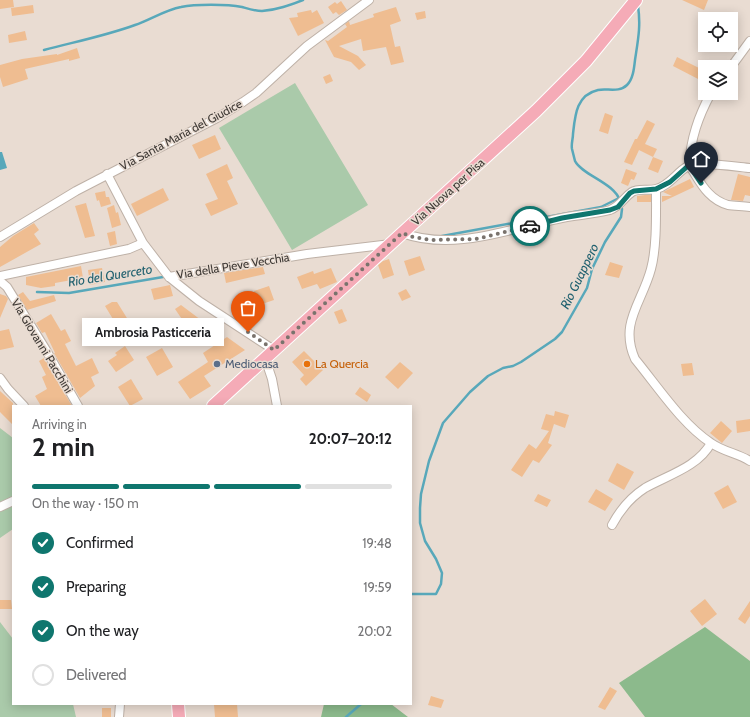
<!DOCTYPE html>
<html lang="en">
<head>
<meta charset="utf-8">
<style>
	body { margin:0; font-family:Cabin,sans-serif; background:#f2f2f2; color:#202124; height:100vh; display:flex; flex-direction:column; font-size:15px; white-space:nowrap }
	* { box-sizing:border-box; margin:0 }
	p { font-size:13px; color:#757577 }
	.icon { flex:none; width:22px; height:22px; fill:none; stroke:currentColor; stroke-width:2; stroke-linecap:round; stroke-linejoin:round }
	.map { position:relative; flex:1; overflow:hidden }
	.details { position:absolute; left:12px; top:405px; width:400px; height:300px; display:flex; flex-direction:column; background:#fff; border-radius:0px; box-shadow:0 2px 10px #0003 }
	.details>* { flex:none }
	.tools { position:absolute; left:698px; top:12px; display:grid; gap:8px }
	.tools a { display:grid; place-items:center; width:40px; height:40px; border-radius:0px; background:#fff; box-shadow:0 2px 10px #0003; font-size:20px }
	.pin { position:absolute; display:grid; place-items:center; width:34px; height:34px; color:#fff; margin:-41px -17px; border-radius:50% 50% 50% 0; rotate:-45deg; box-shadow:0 0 4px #0007 }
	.pin .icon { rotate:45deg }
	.courier { position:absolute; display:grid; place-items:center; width:40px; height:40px; margin:-20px; border:3px solid #0f766e; border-radius:50%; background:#fff; color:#222; box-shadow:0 1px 5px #0007 }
	.bubble { position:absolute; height:28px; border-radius:0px; background:#fff; box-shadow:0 2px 10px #0003; font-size:13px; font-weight:700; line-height:28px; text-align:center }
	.head em { font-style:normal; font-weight:700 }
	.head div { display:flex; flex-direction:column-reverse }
	.head { display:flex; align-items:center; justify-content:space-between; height:68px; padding:0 20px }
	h1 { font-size:26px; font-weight:700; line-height:30px }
	.bar { display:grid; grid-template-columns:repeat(4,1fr); gap:6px 4px; align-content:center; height:48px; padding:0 20px }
	.bar i { height:5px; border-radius:3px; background:#e0e0e0 }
	.bar .selected { background:#0f766e }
	.bar p { grid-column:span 4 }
	ol { padding:0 20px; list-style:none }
	li { display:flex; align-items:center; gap:12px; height:44px }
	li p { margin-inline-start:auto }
	li .icon { padding:4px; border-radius:50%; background:#0f766e; color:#fff; stroke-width:4 }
	li:last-child { color:#757577 }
	li i { width:22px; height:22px; border:2px solid #e0e0e0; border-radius:50% }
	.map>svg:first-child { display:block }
	.green { fill:#aacaaa }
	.forest { fill:#8cba8c }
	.water { fill:#58a8ba }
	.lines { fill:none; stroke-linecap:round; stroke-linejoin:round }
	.stream { stroke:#58a8ba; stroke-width:2.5 }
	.building { fill:#efbd91 }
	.street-casing { stroke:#beb1a7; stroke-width:10 }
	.primary-casing { stroke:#fff; stroke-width:14 }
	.street { stroke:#fff; stroke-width:8 }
	.primary { stroke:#f5abb7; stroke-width:12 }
	.done { stroke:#7a736d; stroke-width:4; stroke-dasharray:0 7.2 }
	.route { stroke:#0f766e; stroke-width:5 }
	.service-dot { fill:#5c6f8a; stroke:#e9dcd2; stroke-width:1.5 }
	.food-dot { fill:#e8710a; stroke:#e9dcd2; stroke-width:1.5 }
	.labels { text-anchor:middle; stroke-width:3; stroke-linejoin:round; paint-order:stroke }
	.street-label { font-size:12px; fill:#3f3a36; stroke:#e9dcd2 }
	.service-label { font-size:12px; fill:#4e5e75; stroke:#e9dcd2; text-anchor:start }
	.food-label { font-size:12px; fill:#c56008; stroke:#e9dcd2; text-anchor:start }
	.water-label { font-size:13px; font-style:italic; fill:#21616f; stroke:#e9dcd2 }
</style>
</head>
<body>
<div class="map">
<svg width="750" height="717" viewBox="0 0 750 717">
	<rect width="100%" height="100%" fill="#e9dcd2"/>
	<path class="green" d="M295 83 368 205 292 250 219 128Z
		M0 428 13 438V529L0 538Z
		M0 622 13 639V704H73L76 717H0Z"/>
	<path class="forest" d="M705 627 750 661V717H645L619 683Z
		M324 704H391L408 717H321Z"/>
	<path class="water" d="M0 152H2L7 168 0 170Z
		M157 318 165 331 158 335 150 322Z"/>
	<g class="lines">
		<path class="stream" d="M44 50C74 42 105 36 135 25 150 20 165 10 181 7 195 4 227 4 242 7 249 9 255 11 262 11 277 10 290 5 303 0
			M620 201C615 183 582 175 575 161 574 157 573 153 572 149 571 144 573 139 573 134 575 116 576 95 598 90 607 88 619 93 627 85 633 79 634 69 635 60 638 40 641 26 638 6
			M442 236 601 207 619 198
			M37 292 69 293 163 277
			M411 594H436L441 584 442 573 436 559 425 541 420 523V508L421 494 429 461 443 423 470 392 488 376 503 368 513 366 521 362 555 339 562 332 587 288 592 269 605 242 621 217 622 209 621 206
			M346 717 361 704"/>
	</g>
	<path class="building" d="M0 0H13L14 7 0 9Z
		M682 0H708L704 10Z
		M341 1 347 10 339 15 336 12 333 14 328 7 335 2 337 4Z
		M33 5 34 13 12 16 11 8Z
		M396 7 401 21 390 25 395 47 400 46 404 62 391 65 386 47 363 51 361 39 339 46 358 56 366 65 359 70 351 62 334 57 325 40 328 41 347 27 345 24 349 21 350 25 374 17 373 14Z
		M311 10 312 13 317 10 324 23 298 36 289 18 298 17 297 13Z
		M425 11 426 18 417 20 415 13Z
		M25 31 27 40 9 43 8 35Z
		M77 48 80 58 69 61V59L25 69 28 79 3 87 0 77V65L22 59 57 54V55Z
		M677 57 705 71 700 80 673 66Z
		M330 74 333 81 326 84 323 77Z
		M605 113 613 116 608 134 599 131Z
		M647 120 655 124 645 144 657 149 653 157 639 150 632 165 624 162 635 139H637Z
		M215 135 221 149 199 159 192 145Z
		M653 157 663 161 658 173 648 169Z
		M227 164 233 178 227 181 238 204 211 216 205 204 218 199 206 174Z
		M626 169 637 173 634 180 631 179 628 186 621 183Z
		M738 174 750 177V196L745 195 743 201 731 200Z
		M690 179 694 187 662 202V196H672L663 192Z
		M163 188 169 200 137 216 131 204Z
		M105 191 106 197H109L111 204 101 207 99 200 97 201 95 193Z
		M645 195H651V202H637V196Z
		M86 203 95 236 85 238 75 206Z
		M114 205 116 213 118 212 121 225 112 228 107 208Z
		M34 223 39 230 34 234 41 244 0 267V247L13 236Z
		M115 231 117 244 110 246 107 233Z
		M420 256 425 270 409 276 404 261Z
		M389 259 394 275 383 279 378 265 383 261Z
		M610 262 623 266 619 278 605 275Z
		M81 266 83 278 55 283V286L41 288 26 285V277Z
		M263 267 265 274 226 283 224 273Z
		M102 268 105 282 90 285 88 270Z
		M331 268 337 282 320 289 317 284 302 289 297 277 313 271 314 274Z
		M170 285 173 296 154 300 151 289Z
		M269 286 274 300 259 305 254 291Z
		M406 289 411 297 402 301 398 293Z
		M23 292 30 301 54 295 56 301 27 310 18 295Z
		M0 294 6 296 8 299 0 318Z
		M112 302H117L130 323 119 329 105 306Z
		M181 305 213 329 189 345 181 333 188 328 175 309Z
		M342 309 347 321 339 324 334 312Z
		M51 314 61 331 65 329 71 341 65 344 76 366 92 358 99 373 91 377 95 386 80 398 54 353H55L45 332 42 333 36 323Z
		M9 329 14 347 0 350V331Z
		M227 337 245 350 204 376 211 386 190 399 178 382 208 362 203 353Z
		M125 346 134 360 116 372 108 361 117 355 115 353Z
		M162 348 173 367 157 376 146 357Z
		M304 351 323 370 306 386 300 379 304 375 292 362Z
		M44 358 72 406H41L35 396 47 389 42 377 46 375 39 361Z
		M400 362 413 373 398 389 385 377Z
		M692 363 694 375 683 376 681 364Z
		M131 379 143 399 130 406 118 387Z
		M360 387 371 395 367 402 355 394Z
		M0 391 13 403V425L0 412Z
		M555 411 569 415 565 428 554 424 548 443 552 445 539 463 533 460 522 477 511 470 529 444 536 449 549 431 541 429 546 414 554 416Z
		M750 419V431L737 433 736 421Z
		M721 421 732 431 722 443 710 433Z
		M617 463 634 472 624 490 608 481Z
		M728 485 737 502 723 509 714 493Z
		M596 489 613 499 605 511 588 502Z
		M538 494 551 500 547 507 534 501Z
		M705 599 717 614 702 626 690 611Z
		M0 600H11L12 609H0Z
		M750 601V616L745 624 738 619Z
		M610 687 617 691 605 710 598 707Z
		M431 696 444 700 441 708 428 705Z
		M214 704H237L238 717H215Z
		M102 708H111V717H102Z"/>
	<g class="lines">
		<g class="street-casing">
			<path id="street" d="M731 67 750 41
				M711 93C698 117 691 138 689 165 700 181 707 199 728 205 735 206 743 206 750 207
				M107 174 143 243 169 277 199 301 274 350
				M656 189C656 213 657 247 651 269 642 303 619 323 635 359 658 387 682 424 711 443 724 452 737 453 750 461
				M402 233C455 252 510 228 562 218 578 215 595 214 610 210 622 205 623 198 632 192 638 188 648 191 656 189 669 186 677 172 688 166 697 161 738 167 750 168
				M0 237 76 191 217 118 243 102 256 93 307 46 369 0
				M0 276 129 249 143 243
				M169 277 307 254 391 244
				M0 281 7 287 46 350 78 406
				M265 358 272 379 277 406
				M0 378 8 389 24 406
				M0 507 13 501
				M612 525C620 510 631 497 645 488 668 475 698 467 711 443
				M119 717 120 704"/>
		</g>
		<g class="primary-casing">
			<path id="primary" d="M213 406 536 111 586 61 636 0
				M178 704 179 717"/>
		</g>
		<use href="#street" class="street"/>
		<use href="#primary" class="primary"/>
	</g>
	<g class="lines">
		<path class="done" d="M248 332 274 350 402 233 413 237 430 240 476 239 530 226"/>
		<path class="route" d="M530 226 562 218 610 210 618 207 630 193 634 191 656 189 670 182 689 165 701 183"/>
	</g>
	<circle class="service-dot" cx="217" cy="364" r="4"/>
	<circle class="food-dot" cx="307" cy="364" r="4"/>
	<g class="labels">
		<g class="street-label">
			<text transform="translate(181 135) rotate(-28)" y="4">Via Santa Maria del Giudice</text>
			<text transform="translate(448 192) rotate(-42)" y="4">Via Nuova per Pisa</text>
			<text transform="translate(233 266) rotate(-9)" y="4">Via della Pieve Vecchia</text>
			<text transform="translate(42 346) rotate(59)" y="4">Via Giovanni Pacchini</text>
		</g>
		<g class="service-label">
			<text x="225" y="368">Mediocasa</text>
		</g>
		<g class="food-label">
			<text x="315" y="368">La Quercia</text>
		</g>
		<g class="water-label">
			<text transform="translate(110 275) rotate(-9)" y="5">Rio del Querceto</text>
			<text transform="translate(579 276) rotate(-64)" y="5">Rio Guappero</text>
		</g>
	</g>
</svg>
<div class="tools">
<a><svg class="icon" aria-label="locate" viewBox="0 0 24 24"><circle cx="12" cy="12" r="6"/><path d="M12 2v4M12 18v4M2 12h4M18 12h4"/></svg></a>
<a><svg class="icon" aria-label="layers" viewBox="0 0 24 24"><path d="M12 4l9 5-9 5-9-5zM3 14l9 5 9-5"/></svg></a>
</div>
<div class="pin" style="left:248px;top:332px;background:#ea580c"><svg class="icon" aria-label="bag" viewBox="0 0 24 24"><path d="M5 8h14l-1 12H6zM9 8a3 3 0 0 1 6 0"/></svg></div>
<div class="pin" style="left:701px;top:183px;background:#1f2937"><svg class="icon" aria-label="home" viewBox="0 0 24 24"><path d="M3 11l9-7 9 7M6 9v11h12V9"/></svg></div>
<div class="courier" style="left:530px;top:226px"><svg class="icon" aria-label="car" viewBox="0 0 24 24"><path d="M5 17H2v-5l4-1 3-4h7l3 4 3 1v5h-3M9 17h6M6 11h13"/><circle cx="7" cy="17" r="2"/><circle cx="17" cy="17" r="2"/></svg></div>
<div class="bubble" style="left:82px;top:318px;width:142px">Ambrosia Pasticceria</div>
<section class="details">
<div class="head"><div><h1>2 min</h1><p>Arriving in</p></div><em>20:07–20:12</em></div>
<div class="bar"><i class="selected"></i><i class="selected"></i><i class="selected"></i><i></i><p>On the way · 150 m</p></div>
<ol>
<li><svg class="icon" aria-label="check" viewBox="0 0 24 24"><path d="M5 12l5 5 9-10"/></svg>Confirmed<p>19:48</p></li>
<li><svg class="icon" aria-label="check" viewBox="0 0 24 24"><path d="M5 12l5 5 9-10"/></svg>Preparing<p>19:59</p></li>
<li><svg class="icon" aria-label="check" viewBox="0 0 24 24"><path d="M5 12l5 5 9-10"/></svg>On the way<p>20:02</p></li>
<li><i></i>Delivered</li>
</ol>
</section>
</div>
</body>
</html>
